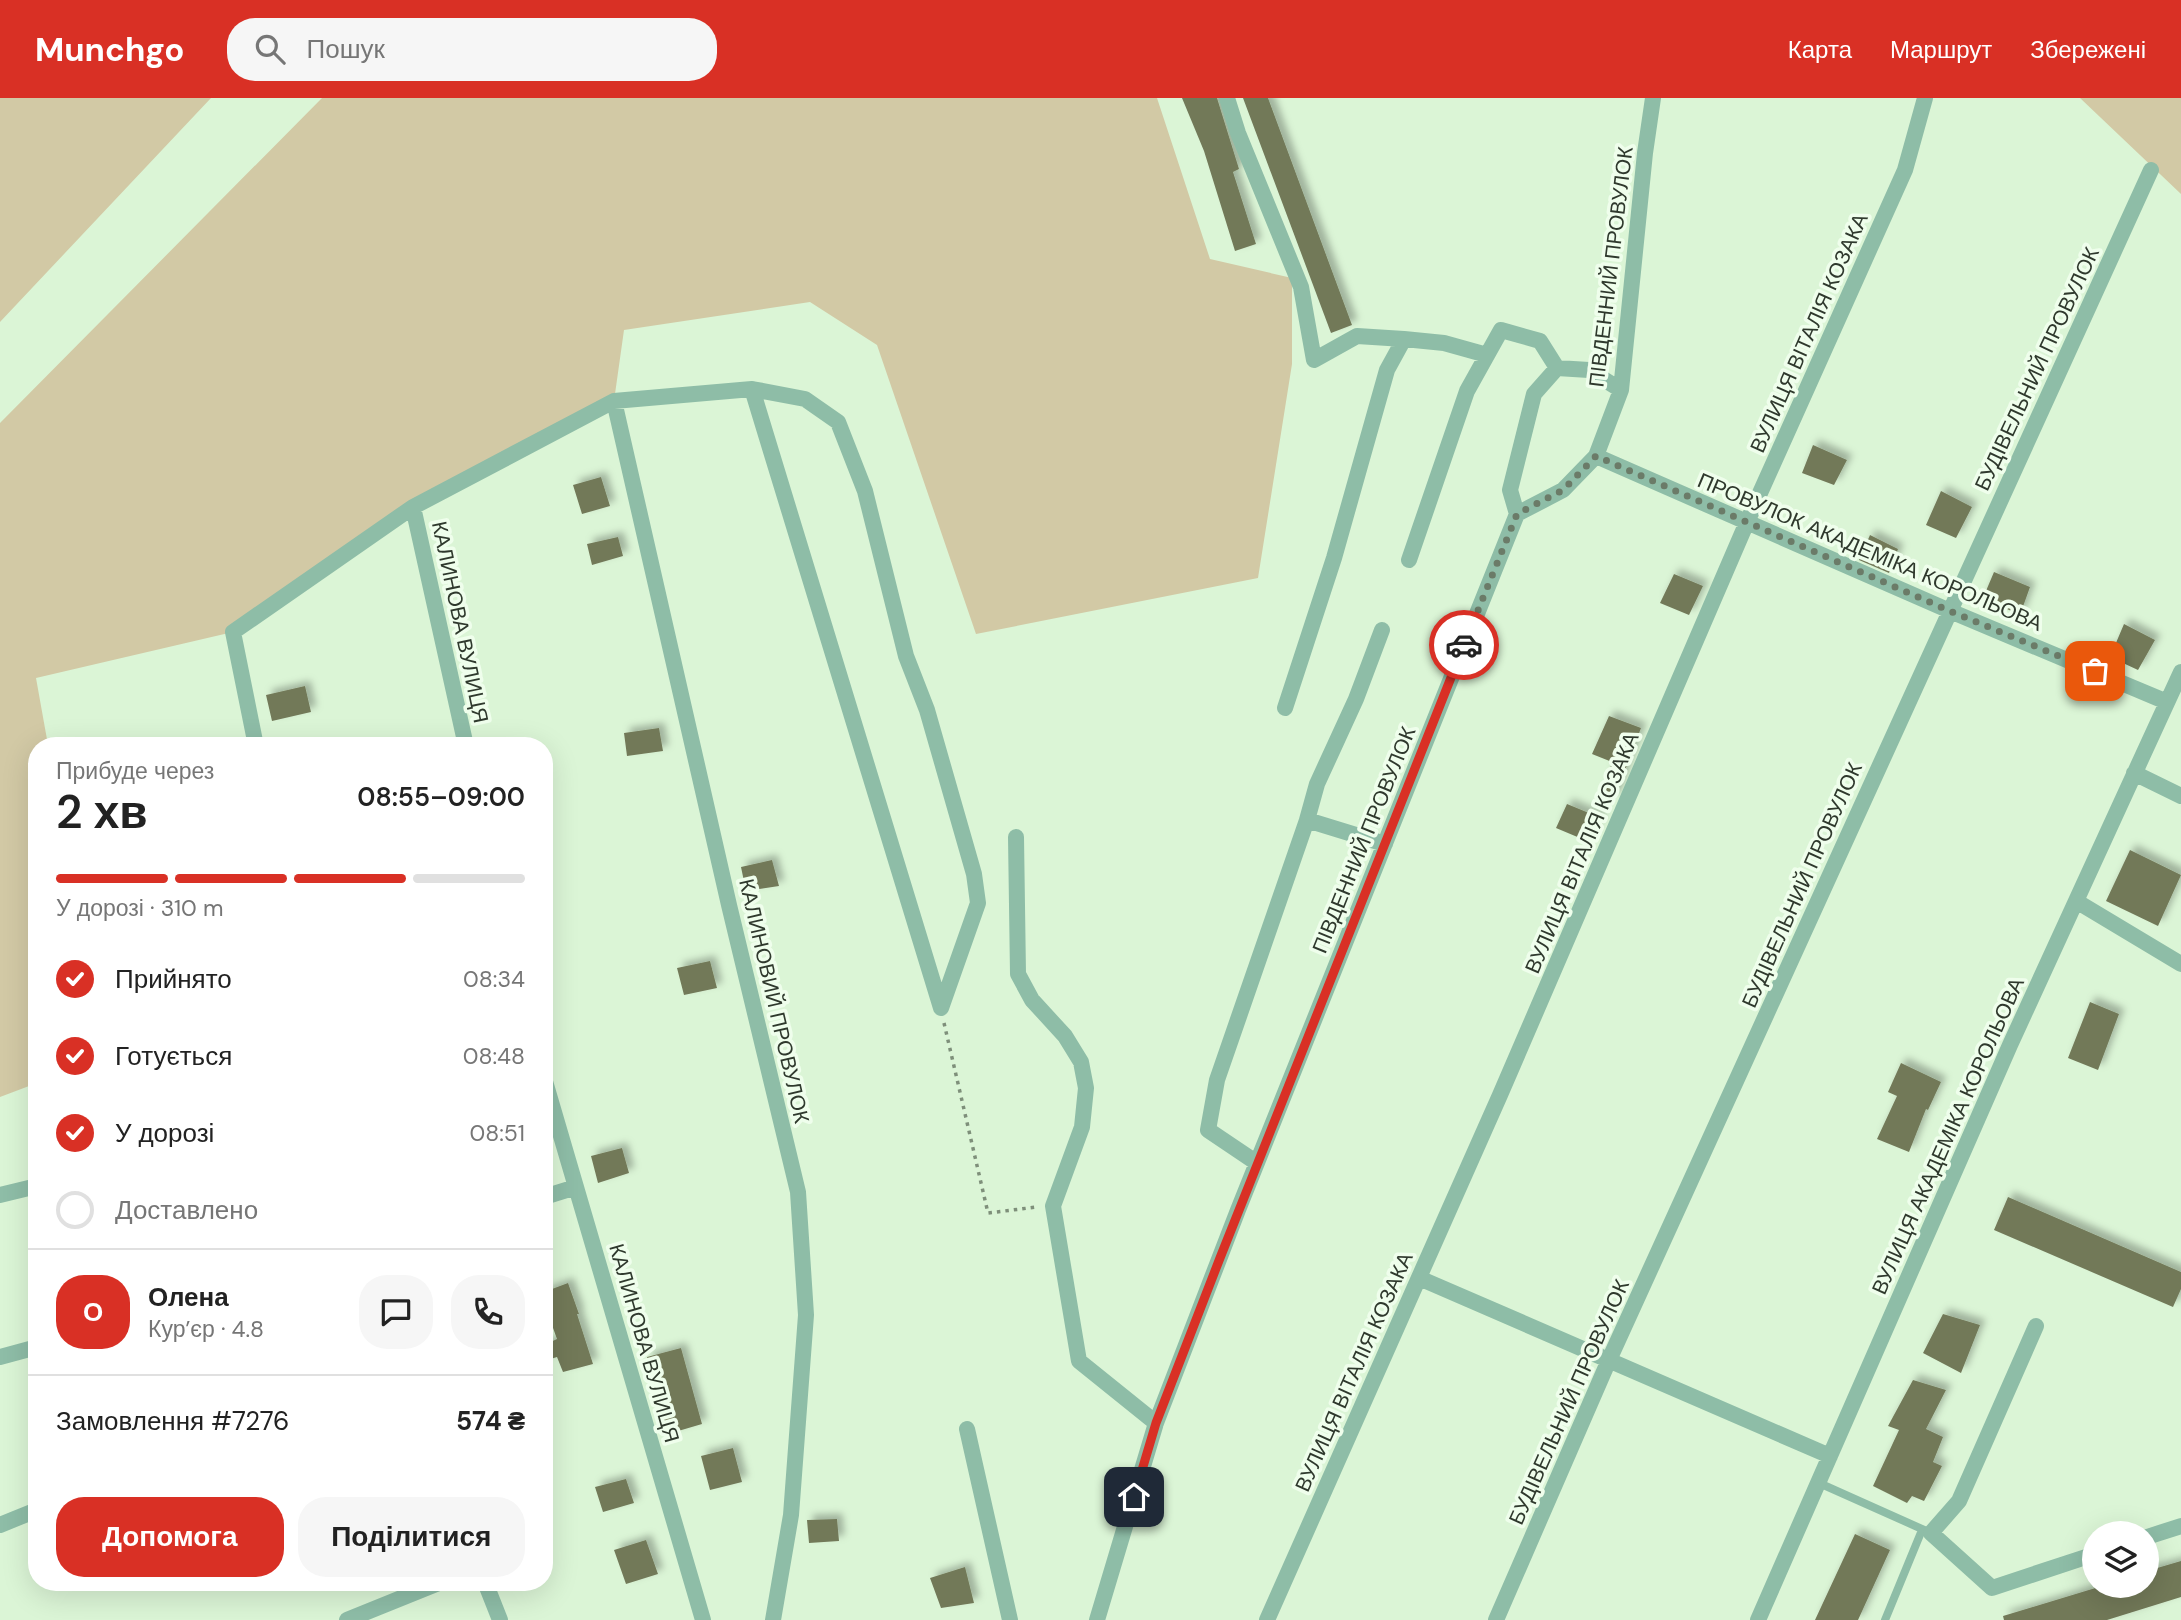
<!DOCTYPE html>
<html lang="uk">
<head>
<meta charset="utf-8">
<style>
	body { margin:0; font-family:"DM Sans",sans-serif; background:#f6f6f6; color:#222; height:100vh; display:flex; flex-direction:column; font-size:26px; white-space:nowrap }
	* { box-sizing:border-box; margin:0 }
	p { font-size:23px; color:#767676 }
	.icon { flex:none; width:38px; height:38px; fill:none; stroke:currentColor; stroke-width:2; stroke-linecap:round; stroke-linejoin:round }
	.map { position:relative; flex:1; overflow:hidden }
	.sheet { position:absolute; left:28px; top:639px; width:525px; height:854px; display:flex; flex-direction:column; background:#fff; border-radius:28px; box-shadow:0 7px 28px #0002 }
	.sheet>* { flex:none }
	.buttons { position:absolute; left:2082px; top:1423px; display:grid; gap:14px }
	.buttons a { display:grid; place-items:center; width:77px; height:77px; border-radius:50%; background:#fff; box-shadow:0 7px 28px #0002; font-size:35px }
	.pin { position:absolute; display:grid; place-items:center; width:60px; height:60px; color:#fff; margin:-30px; border-radius:14px; box-shadow:0 4px 10px #0006 }
	.courier { position:absolute; display:grid; place-items:center; width:70px; height:70px; margin:-35px; border:5px solid #d93025; border-radius:50%; background:#fff; color:#222; box-shadow:0 2px 9px #0007 }
	.overview em { font-style:normal; font-weight:600 }
	.overview div { display:flex; flex-direction:column-reverse }
	.overview { display:flex; align-items:center; justify-content:space-between; height:119px; padding:0 28px }
	h1 { font-size:46px; font-weight:600; line-height:52px }
	.bar { display:grid; grid-template-columns:repeat(4,1fr); gap:10px 7px; align-content:center; height:84px; padding:0 28px }
	.bar i { height:9px; border-radius:5px; background:#e0e0e0 }
	.bar .current { background:#d93025 }
	.bar p { grid-column:span 4 }
	.line { display:flex; align-items:center; gap:18px; padding:0 28px; border-top:2px solid #e0e0e0 }
	.line div { flex:1 }
	.round { display:grid; place-items:center; flex:none; width:74px; height:74px; border-radius:28px; background:#f6f6f6 }
	ol { padding:0 28px; list-style:none }
	li { display:flex; align-items:center; gap:21px; height:77px }
	li p { margin-inline-start:auto }
	li .icon { padding:7px; border-radius:50%; background:#d93025; color:#fff; stroke-width:4 }
	li:last-child { color:#767676 }
	li i { width:38px; height:38px; border:4px solid #e0e0e0; border-radius:50% }
	.primary-button { display:flex; gap:14px; margin-top:auto; padding:14px 28px }
	.primary-button a { flex:1; height:80px; border-radius:28px; background:#d93025; color:#fff; font-size:28px; font-weight:600; line-height:80px; text-align:center }
	.primary-button a+a { background:#f6f6f6; color:#222 }
	header { display:flex; align-items:center; gap:42px; box-sizing:border-box; height:98px; padding:0 35px; background:#d93025; color:#fff }
	header strong { font-size:33px }
	nav { display:flex; gap:38px; margin-inline-start:auto; font-size:24px }
	.search { width:490px; height:63px; background:#f6f6f6; display:flex; align-items:center; gap:18px; box-sizing:border-box; padding:0 24px; border-radius:28px; color:#767676; font-size:26px }
	.map>svg:first-child { display:block }
	.green { fill:#d2c9a5 }
	.building { fill:#727959; filter:url(#shadow) }
	.lines { fill:none; stroke-linecap:round; stroke-linejoin:round }
	.path { stroke:#7e8f7a; stroke-width:3.5; stroke-dasharray:3.5 5; stroke-linecap:butt }
	.service { stroke:#8ebda7; stroke-width:8 }
	.minor { stroke:#8ebda7; stroke-width:16 }
	.done { stroke:#6b7b68; stroke-width:7; stroke-dasharray:0 12.6 }
	.route { stroke:#d93025; stroke-width:9 }
	.labels { text-anchor:middle; stroke-width:7; stroke-linejoin:round; paint-order:stroke }
	.street-label { font-size:21px; fill:#2f392d; stroke:#effeec }
</style>
</head>
<body>
<header>
<strong>Munchgo</strong>
<div class="search"><svg class="icon" aria-label="search" viewBox="0 0 24 24"><circle cx="10" cy="10" r="6"/><path d="M15 15l6 6"/></svg>Пошук</div>
<nav><a>Карта</a><a>Маршрут</a><a>Збережені</a></nav>
</header>
<div class="map">
<svg width="2181" height="1522" viewBox="0 0 2181 1522">
	<defs>
		<filter id="shadow"><feDropShadow dx="5.5" dy="-5.5" stdDeviation="3.5" flood-color="#0004"/></filter>
	</defs>
	<rect width="100%" height="100%" fill="#dbf5d6"/>
	<path class="green" d="M0 0H211L0 224Z
		M322 0H1157L1210 161 1292 180V266L1258 480 976 536 877 247 810 204 624 232 614 303 413 409 233 534 36 580 48 647 37 648V985L0 999V325Z
		M2080 0H2181V96Z"/>
	<path class="building" d="M1182 0H1217L1239 71 1233 74 1256 146 1235 153 1204 53Z
		M1243 0H1268L1352 227 1331 235Z
		M1813 347 1847 362 1834 387 1802 375Z
		M601 379 610 408 582 416 573 387Z
		M1941 393 1972 409 1956 440 1926 427Z
		M1870 437 1898 451 1889 475 1859 462Z
		M618 439 623 458 592 467 587 446Z
		M1994 474 2030 489 2020 517 1983 500Z
		M1674 476 1703 488 1689 517 1660 505Z
		M2124 526 2155 542 2138 572 2110 559Z
		M305 588 311 614 272 623 266 597Z
		M1609 618 1641 630 1614 701 1602 697 1612 664 1592 656Z
		M659 630 663 653 627 658 624 635Z
		M1567 706 1601 720 1587 743 1556 730Z
		M2130 752 2181 777 2158 828 2106 803Z
		M772 762 779 788 746 793 741 769Z
		M710 863 717 890 684 897 677 870Z
		M2090 904 2119 916 2098 972 2068 960Z
		M1901 965 1941 984 1928 1012 1926 1011 1909 1054 1877 1041 1897 998 1888 994Z
		M622 1050 629 1075 598 1085 591 1058Z
		M2008 1099 2181 1174V1191L2173 1209 1994 1132Z
		M568 1185 579 1216H577L593 1266 563 1274 557 1259 544 1263V1247L557 1241 544 1205V1194Z
		M1943 1216 1980 1227 1961 1275 1923 1255Z
		M681 1250 702 1326 668 1336 647 1259Z
		M1913 1282 1946 1292 1926 1331 1943 1339 1933 1364 1942 1368 1924 1403 1912 1398 1907 1405 1873 1388 1899 1332 1888 1328Z
		M733 1350 742 1384 710 1392 701 1358Z
		M626 1381 634 1405 603 1414 595 1389Z
		M837 1421 839 1443 809 1445 807 1422Z
		M1855 1436 1890 1452 1858 1522H1815Z
		M646 1442 658 1476 626 1486 614 1452Z
		M2181 1463V1499L2107 1522H2004L2003 1518 2102 1488H2147V1473Z
		M965 1469 974 1505 941 1510 930 1480Z"/>
	<g class="lines">
		<path class="path" d="M944 925 988 1115 1037 1109"/>
		<path class="service" d="M1819 1385 1931 1435
			M1885 1522 1922 1432"/>
		<path class="minor" d="M1227 0 1238 35 1301 189 1314 262 1357 238 1404 241
			M752 291 805 301 838 324 865 393 906 558 927 612 974 776 978 805 941 910
			M614 303 729 807 798 1094 806 1217 791 1417 773 1522
			M1596 358 1950 513 2167 604
			M413 409 466 648
			M1517 416 1510 392 1534 296 1557 270 1589 272 1621 292
			M1409 462 1467 293 1501 232 1540 243 1557 270
			M1285 610 1334 460 1387 272 1404 241 1444 245 1487 257
			M256 648 233 534 413 409 614 303 752 291 941 910
			M2134 675 2181 698
			M1307 722 1317 686 1356 601 1382 532
			M1016 739 1018 876 1032 902 1065 938 1081 964 1086 990 1082 1029 1053 1108 1079 1263 1156 1325
			M2076 803 2181 866
			M544 980 703 1522
			M1257 1065 1208 1032 1217 982 1307 722 1385 746
			M0 1097 37 1088
			M544 1099 576 1089
			M1419 1180 1830 1358
			M2036 1228 1959 1403 1931 1435 1992 1490 2095 1456
			M0 1259 37 1249
			M967 1331 1010 1522
			M0 1427 37 1412
			M2147 1439 2181 1428
			M485 1484 500 1522
			M347 1522 441 1484
			M1097 1522 1156 1325 1238 1112 1517 416 1563 392 1596 358 1621 292 1645 55 1653 0
			M1267 1522 1500 997 1747 424 1905 72 1925 0
			M1496 1522 1609 1262 2151 72
			M1758 1522 2010 947 2181 574"/>
	</g>
	<g class="lines">
		<path class="done" d="M1464 547 1517 416 1563 392 1596 358 1950 513 2095 573"/>
		<path class="route" d="M1134 1399 1156 1325 1220 1160 1464 547"/>
	</g>
	<g class="labels">
		<g class="street-label">
			<text transform="translate(1611 169) rotate(-83)" y="7">ПІВДЕННИЙ ПРОВУЛОК</text>
			<text transform="translate(1809 235) rotate(-66)" y="7">ВУЛИЦЯ ВІТАЛІЯ КОЗАКА</text>
			<text transform="translate(2037 271) rotate(-65)" y="7">БУДІВЕЛЬНИЙ ПРОВУЛОК</text>
			<text transform="translate(1870 454) rotate(23)" y="7">ПРОВУЛОК АКАДЕМІКА КОРОЛЬОВА</text>
			<text transform="translate(460 524) rotate(78)" y="7">КАЛИНОВА ВУЛИЦЯ</text>
			<text transform="translate(1364 742) rotate(-68)" y="7">ПІВДЕННИЙ ПРОВУЛОК</text>
			<text transform="translate(1582 755) rotate(-67)" y="7">ВУЛИЦЯ ВІТАЛІЯ КОЗАКА</text>
			<text transform="translate(1802 787) rotate(-66)" y="7">БУДІВЕЛЬНИЙ ПРОВУЛОК</text>
			<text transform="translate(774 903) rotate(77)" y="7">КАЛИНОВИЙ ПРОВУЛОК</text>
			<text transform="translate(1948 1038) rotate(-66)" y="7">ВУЛИЦЯ АКАДЕМІКА КОРОЛЬОВА</text>
			<text transform="translate(644 1245) rotate(74)" y="7">КАЛИНОВА ВУЛИЦЯ</text>
			<text transform="translate(1354 1274) rotate(-66)" y="7">ВУЛИЦЯ ВІТАЛІЯ КОЗАКА</text>
			<text transform="translate(1569 1304) rotate(-66)" y="7">БУДІВЕЛЬНИЙ ПРОВУЛОК</text>
		</g>
	</g>
</svg>
<div class="buttons">
<a><svg class="icon" aria-label="layers" viewBox="0 0 24 24"><path d="M12 4l9 5-9 5-9-5zM3 14l9 5 9-5"/></svg></a>
</div>
<div class="pin" style="left:2095px;top:573px;background:#ea580c"><svg class="icon" aria-label="bag" viewBox="0 0 24 24"><path d="M5 8h14l-1 12H6zM9 8a3 3 0 0 1 6 0"/></svg></div>
<div class="pin" style="left:1134px;top:1399px;background:#1f2937"><svg class="icon" aria-label="home" viewBox="0 0 24 24"><path d="M3 11l9-7 9 7M6 9v11h12V9"/></svg></div>
<div class="courier" style="left:1464px;top:547px"><svg class="icon" aria-label="car" viewBox="0 0 24 24"><path d="M5 17H2v-5l4-1 3-4h7l3 4 3 1v5h-3M9 17h6M6 11h13"/><circle cx="7" cy="17" r="2"/><circle cx="17" cy="17" r="2"/></svg></div>
<section class="sheet">
<div class="overview"><div><h1>2 хв</h1><p>Прибуде через</p></div><em>08:55–09:00</em></div>
<div class="bar"><i class="current"></i><i class="current"></i><i class="current"></i><i></i><p>У дорозі · 310 m</p></div>
<ol>
<li><svg class="icon" aria-label="check" viewBox="0 0 24 24"><path d="M5 12l5 5 9-10"/></svg>Прийнято<p>08:34</p></li>
<li><svg class="icon" aria-label="check" viewBox="0 0 24 24"><path d="M5 12l5 5 9-10"/></svg>Готується<p>08:48</p></li>
<li><svg class="icon" aria-label="check" viewBox="0 0 24 24"><path d="M5 12l5 5 9-10"/></svg>У дорозі<p>08:51</p></li>
<li><i></i>Доставлено</li>
</ol>
<div class="line" style="height:126px"><b class="round" style="background:#d93025;color:#fff">О</b><div><b>Олена</b><p>Кур’єр · 4.8</p></div><a class="round"><svg class="icon" aria-label="chat" viewBox="0 0 24 24"><path d="M4 5h16v11H9l-5 4z"/></svg></a><a class="round"><svg class="icon" aria-label="phone" viewBox="0 0 24 24"><path d="M5 4h4l2 5-3 2q2 4 5 5l2-3 5 2v4C11 20 4 13 5 4z"/></svg></a></div>
<div class="line" style="height:91px"><div>Замовлення #7276</div><b>574 ₴</b></div>
<div class="primary-button"><a>Допомога</a><a>Поділитися</a></div>
</section>
</div>
</body>
</html>
